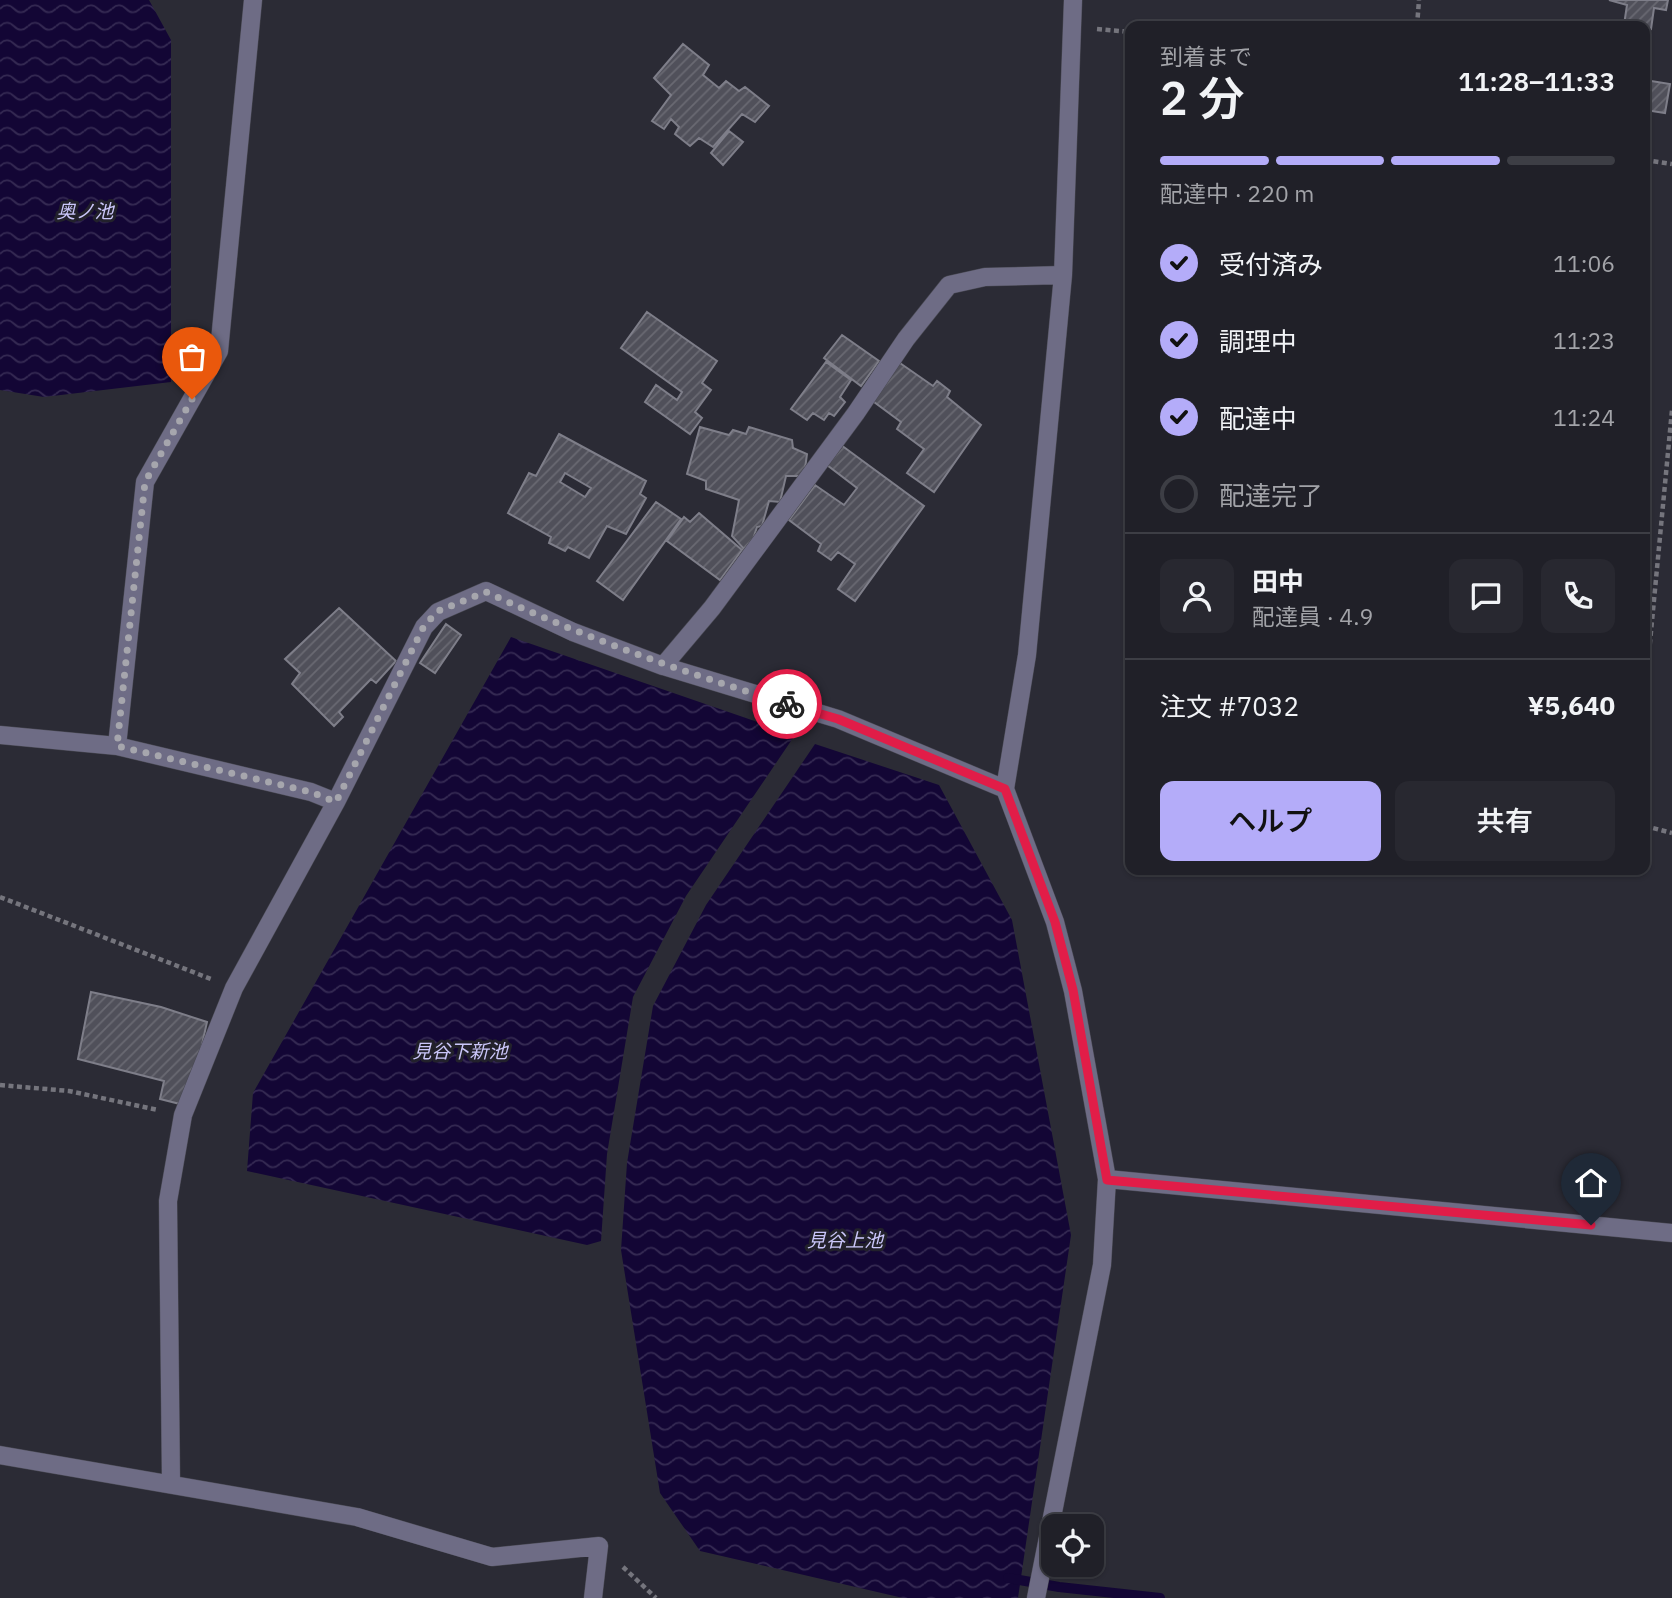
<!DOCTYPE html>
<html lang="ja">
<head>
<meta charset="utf-8">
<style>
	body { margin:0; font-family:"IBM Plex Sans","Noto Sans JP",sans-serif; background:#282830; color:#f1f3f6; height:100vh; display:flex; flex-direction:column; font-size:26px; white-space:nowrap }
	* { box-sizing:border-box; margin:0 }
	p { font-size:23px; color:#a2a3a8 }
	.icon { flex:none; width:38px; height:38px; fill:none; stroke:currentColor; stroke-width:2; stroke-linecap:round; stroke-linejoin:round }
	.map { position:relative; flex:1; overflow:hidden }
	.side { position:absolute; left:1125px; top:21px; width:525px; height:854px; display:flex; flex-direction:column; background:#202028; border-radius:14px; box-shadow:0 2px 5px #0004,0 0 0 2px #3d3e45 }
	.side>* { flex:none }
	.fabs { position:absolute; left:1041px; top:1514px; display:grid; gap:14px }
	.fabs a { display:grid; place-items:center; width:63px; height:63px; border-radius:14px; background:#202028; box-shadow:0 2px 5px #0004,0 0 0 2px #3d3e45; font-size:35px }
	.pin { position:absolute; display:grid; place-items:center; width:60px; height:60px; color:#fff; margin:-72px -30px; border-radius:50% 50% 50% 0; rotate:-45deg; box-shadow:0 0 7px #0007 }
	.pin .icon { rotate:45deg }
	.courier { position:absolute; display:grid; place-items:center; width:70px; height:70px; margin:-35px; border:5px solid #e11d48; border-radius:50%; background:#fff; color:#222; box-shadow:0 2px 9px #0007 }
	.head em { font-style:normal; font-weight:600 }
	.head div { display:flex; flex-direction:column-reverse }
	.head { display:flex; align-items:center; justify-content:space-between; height:119px; padding:0 35px }
	h1 { font-size:46px; font-weight:600; line-height:52px }
	.bar { display:grid; grid-template-columns:repeat(4,1fr); gap:10px 7px; align-content:center; height:84px; padding:0 35px }
	.bar i { height:9px; border-radius:5px; background:#3d3e45 }
	.bar .on { background:#b4acf9 }
	.bar p { grid-column:span 4 }
	.line { display:flex; align-items:center; gap:18px; padding:0 35px; border-top:2px solid #3d3e45 }
	.line div { flex:1 }
	.round { display:grid; place-items:center; flex:none; width:74px; height:74px; border-radius:14px; background:#282830 }
	ol { padding:0 35px; list-style:none }
	li { display:flex; align-items:center; gap:21px; height:77px }
	li p { margin-inline-start:auto }
	li .icon { padding:7px; border-radius:50%; background:#b4acf9; color:#111; stroke-width:4 }
	li:last-child { color:#a2a3a8 }
	li i { width:38px; height:38px; border:4px solid #3d3e45; border-radius:50% }
	.action { display:flex; gap:14px; margin-top:auto; padding:14px 35px }
	.action a { flex:1; height:80px; border-radius:14px; background:#b4acf9; color:#111; font-size:28px; font-weight:600; line-height:80px; text-align:center }
	.action a+a { background:#282830; color:#f1f3f6 }
	.map>svg:first-child { display:block }
	.water { fill:url(#water-waves) }
	.lines { fill:none; stroke-linecap:round; stroke-linejoin:round }
	.stream { stroke:#130635; stroke-width:10 }
	.building { fill:url(#building-hatch); stroke:#7e7e89; stroke-width:2; fill-rule:evenodd }
	.minor-casing { stroke:#494953; stroke-width:19 }
	.path { stroke:#75757d; stroke-width:4.5; stroke-dasharray:5 3.5; stroke-linecap:butt }
	.minor { stroke:#6e6c85; stroke-width:18 }
	.done { stroke:#a6a6ad; stroke-width:7; stroke-dasharray:0 12.6 }
	.route { stroke:#e11d48; stroke-width:9 }
	.labels { text-anchor:middle; stroke-width:6; stroke-linejoin:round; paint-order:stroke }
	.water-label { font-size:19px; font-style:italic; fill:#cac6f9; stroke:#22212b }
</style>
</head>
<body>
<div class="map">
<svg width="1672" height="1598" viewBox="0 0 1672 1598">
	<defs>
		<pattern id="water-waves" width="16" height="10" patternUnits="userSpaceOnUse" patternTransform="scale(1.75)"><rect width="16" height="10" fill="#130635"/><path d="M0 5q4-4 8 0t8 0" fill="none" stroke="#352a53"/></pattern>
		<pattern id="building-hatch" width="6" height="6" patternUnits="userSpaceOnUse" patternTransform="scale(1.75)"><rect width="6" height="6" fill="#50505a"/><path d="M-1 1l2-2M0 6l6-6M5 7l2-2" fill="none" stroke="#696972"/></pattern>
	</defs>
	<rect width="100%" height="100%" fill="#2b2b35"/>
	<path class="water" d="M0 0H149L171 40V382L44 397 0 390Z
		M511 637 795 735 686 896 633 997 607 1154 601 1241 587 1245 247 1171 253 1093Z
		M815 744 939 785 1012 920 1071 1235 1018 1598H903L700 1551 660 1493 621 1250 627 1163 653 1006 706 905Z"/>
	<g class="lines">
		<path class="stream" d="M1008 1578 1059 1587 1160 1598"/>
	</g>
	<path class="building" d="M1609 0H1668L1666 10 1654 8 1651 29 1624 25 1627 5Z
		M683 44 709 65 703 75 719 88 726 81 739 91 745 87 769 106 755 122 742 114 713 147 699 138 690 146 675 134 679 127 671 119 664 129 652 121 671 95 654 78Z
		M1645 80 1670 84 1665 113 1645 110Z
		M729 131 743 142 723 165 711 153Z
		M647 312 717 361 702 383 711 390 695 412 702 418 690 434 645 402 656 385 677 400 682 392 621 348Z
		M842 335 879 361 861 386 824 358Z
		M897 361 933 386 937 381 950 391 947 397 981 425 934 492 907 473 924 449 897 429 901 422 870 399Z
		M826 362 851 380 840 397 845 402 834 416 829 413 824 420 813 413 807 420 791 409Z
		M700 427 729 435 733 430 746 434 749 427 792 440 793 448 807 454 804 476H786L780 502 769 501 762 526 757 527 753 539 744 549 732 536 739 500 706 489V481L687 474Z
		M559 434 646 481 640 494 646 498 626 534 607 526 589 558 568 547 565 551 549 543 551 537 508 513 529 473 536 476ZM565 473 591 488 585 497 560 482Z
		M841 445 924 506 855 601 838 589 855 564 838 552 831 560 818 551 821 544 789 520 815 485 844 505 857 488 827 465Z
		M656 502 681 519 623 600 597 581Z
		M699 513 742 550 720 580 667 541 684 517 690 522Z
		M339 608 396 661 376 683 371 679 339 712 343 717 334 726 292 684 300 673 285 659Z
		M446 624 461 635 435 673 420 663Z
		M91 992 161 1007 207 1022 196 1072 180 1104 160 1099 164 1081 78 1059Z"/>
	<g class="lines">
		<g class="minor-casing">
			<path id="minor" d="M663 666 838 719 1005 789
				M0 735 117 746 311 792 336 802
				M117 746 145 482 219 351 253 0
				M1107 1179 1672 1233
				M0 1455 357 1517 492 1557 599 1546 593 1598
				M171 1482 168 1201 183 1115 234 988 336 802 424 627 438 612 486 591 573 632 663 666 712 608 856 413 906 339 949 285 985 277 1063 275
				M1036 1598 1102 1265 1107 1179 1073 991 1055 922 1005 789 1027 655 1063 275 1073 0"/>
		</g>
		<path class="path" d="M1417 26 1419 0
			M1097 29 1130 32
			M1645 160 1672 164
			M1645 695 1672 410
			M1645 826 1672 833
			M0 897 211 979
			M0 1085 69 1091 158 1110
			M623 1567 656 1598"/>
		<use href="#minor" class="minor"/>
	</g>
	<g class="lines">
		<path class="done" d="M192 399 145 482 117 746 311 792 336 802 424 626 438 611 486 592C588 639 680 671 787 704"/>
		<path class="route" d="M787 704 838 719 1005 789 1055 922 1073 990 1107 1180 1591 1225"/>
	</g>
	<g class="labels">
		<g class="water-label">
			<text x="85" y="218">奥ノ池</text>
			<text x="460" y="1058">見谷下新池</text>
			<text x="845" y="1247">見谷上池</text>
		</g>
	</g>
</svg>
<div class="fabs">
<a><svg class="icon" aria-label="locate" viewBox="0 0 24 24"><circle cx="12" cy="12" r="6"/><path d="M12 2v4M12 18v4M2 12h4M18 12h4"/></svg></a>
</div>
<div class="pin" style="left:192px;top:399px;background:#ea580c"><svg class="icon" aria-label="bag" viewBox="0 0 24 24"><path d="M5 8h14l-1 12H6zM9 8a3 3 0 0 1 6 0"/></svg></div>
<div class="pin" style="left:1591px;top:1225px;background:#1f2937"><svg class="icon" aria-label="home" viewBox="0 0 24 24"><path d="M3 11l9-7 9 7M6 9v11h12V9"/></svg></div>
<div class="courier" style="left:787px;top:704px"><svg class="icon" aria-label="bike" viewBox="0 0 24 24"><circle cx="6" cy="16" r="4"/><circle cx="18" cy="16" r="4"/><path d="M6 16l4-8h5l3 8M10 8l3 8H6M13 5h3"/></svg></div>
<section class="side">
<div class="head"><div><h1>2 分</h1><p>到着まで</p></div><em>11:28–11:33</em></div>
<div class="bar"><i class="on"></i><i class="on"></i><i class="on"></i><i></i><p>配達中 · 220 m</p></div>
<ol>
<li><svg class="icon" aria-label="check" viewBox="0 0 24 24"><path d="M5 12l5 5 9-10"/></svg>受付済み<p>11:06</p></li>
<li><svg class="icon" aria-label="check" viewBox="0 0 24 24"><path d="M5 12l5 5 9-10"/></svg>調理中<p>11:23</p></li>
<li><svg class="icon" aria-label="check" viewBox="0 0 24 24"><path d="M5 12l5 5 9-10"/></svg>配達中<p>11:24</p></li>
<li><i></i>配達完了</li>
</ol>
<div class="line" style="height:126px"><a class="round"><svg class="icon" aria-label="person" viewBox="0 0 24 24"><circle cx="12" cy="8" r="4"/><path d="M4 21q1-7 8-7t8 7"/></svg></a><div><b>田中</b><p>配達員 · 4.9</p></div><a class="round"><svg class="icon" aria-label="chat" viewBox="0 0 24 24"><path d="M4 5h16v11H9l-5 4z"/></svg></a><a class="round"><svg class="icon" aria-label="phone" viewBox="0 0 24 24"><path d="M5 4h4l2 5-3 2q2 4 5 5l2-3 5 2v4C11 20 4 13 5 4z"/></svg></a></div>
<div class="line" style="height:91px"><div>注文 #7032</div><b>¥5,640</b></div>
<div class="action"><a>ヘルプ</a><a>共有</a></div>
</section>
</div>
</body>
</html>
